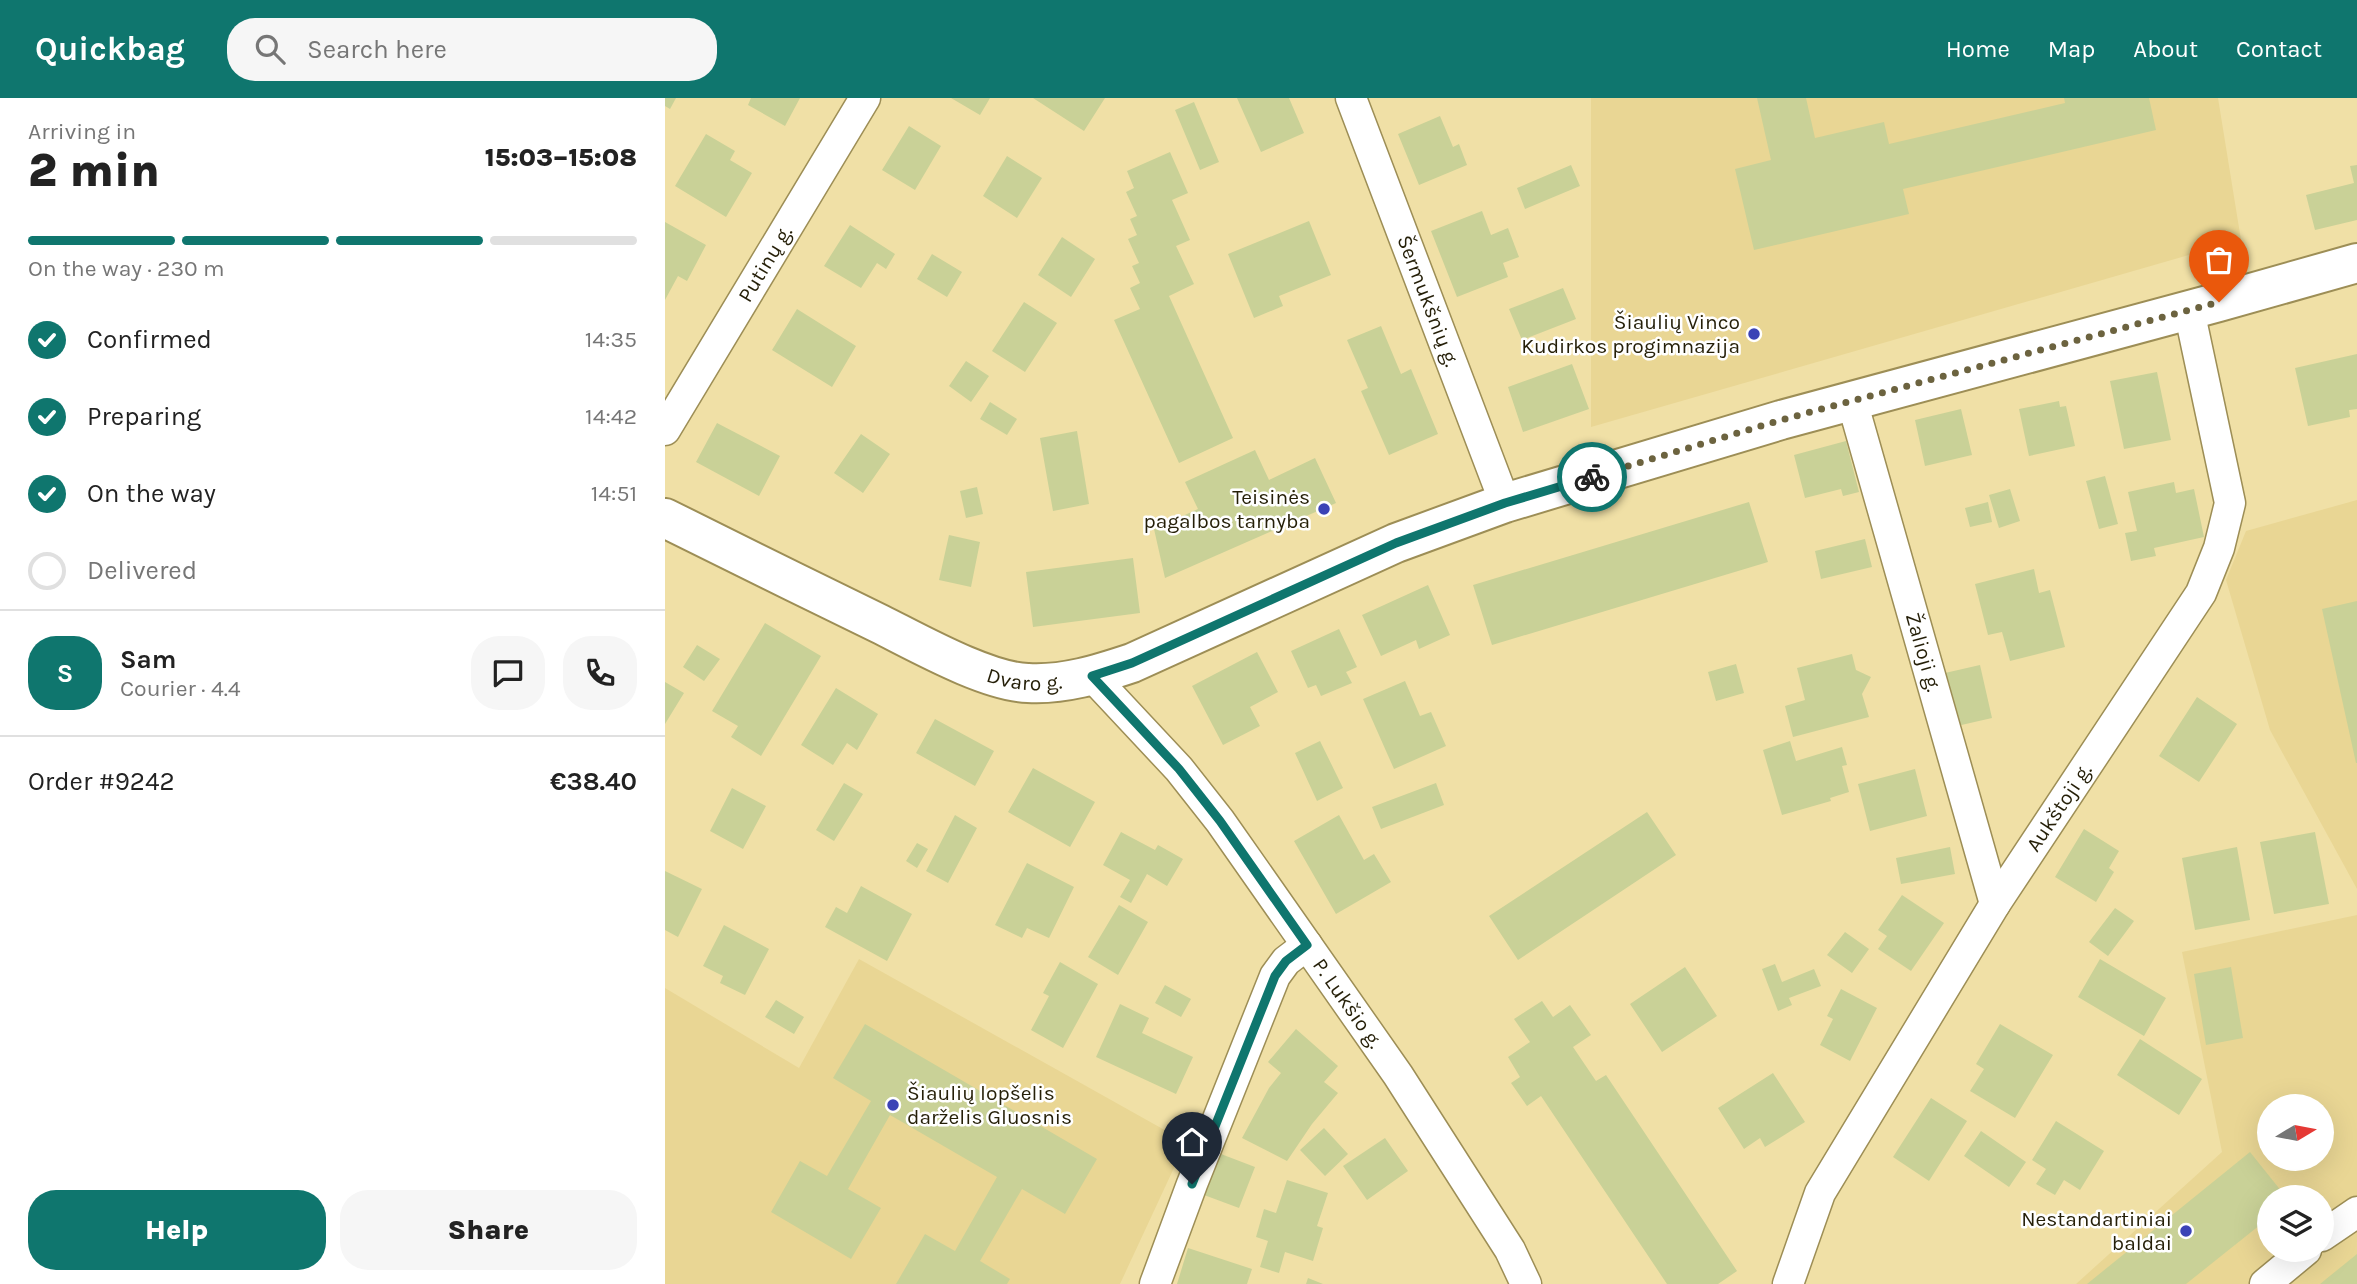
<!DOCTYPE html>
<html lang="en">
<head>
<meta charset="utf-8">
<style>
	body { margin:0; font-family:Karla,sans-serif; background:#f6f6f6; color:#222; height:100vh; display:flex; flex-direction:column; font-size:26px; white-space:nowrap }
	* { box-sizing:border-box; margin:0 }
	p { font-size:23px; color:#767676 }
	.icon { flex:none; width:38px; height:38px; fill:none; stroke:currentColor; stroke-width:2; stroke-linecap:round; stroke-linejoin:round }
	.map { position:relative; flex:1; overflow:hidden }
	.sheet { display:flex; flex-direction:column; background:#fff; width:665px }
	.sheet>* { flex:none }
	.needle { width:46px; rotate:80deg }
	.buttons { position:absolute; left:1592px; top:996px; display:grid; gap:14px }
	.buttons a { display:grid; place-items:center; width:77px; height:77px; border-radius:50%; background:#fff; box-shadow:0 7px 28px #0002; font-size:35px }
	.pin { position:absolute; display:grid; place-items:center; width:60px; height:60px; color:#fff; margin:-72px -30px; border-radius:50% 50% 50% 0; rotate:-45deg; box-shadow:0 0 7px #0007 }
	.pin .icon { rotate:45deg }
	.courier { position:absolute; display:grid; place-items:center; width:70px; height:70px; margin:-35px; border:5px solid #0f766e; border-radius:50%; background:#fff; color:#222; box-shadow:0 2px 9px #0007 }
	.headline em { font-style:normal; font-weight:800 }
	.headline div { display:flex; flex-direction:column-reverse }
	.headline { display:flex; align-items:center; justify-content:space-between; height:119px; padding:0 28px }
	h1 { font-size:46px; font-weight:800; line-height:52px }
	.bar { display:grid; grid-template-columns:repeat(4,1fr); gap:10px 7px; align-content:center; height:84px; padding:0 28px }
	.bar i { height:9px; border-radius:5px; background:#e0e0e0 }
	.bar .selected { background:#0f766e }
	.bar p { grid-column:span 4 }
	.line { display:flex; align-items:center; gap:18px; padding:0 28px; border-top:2px solid #e0e0e0 }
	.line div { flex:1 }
	.round { display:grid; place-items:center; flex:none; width:74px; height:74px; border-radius:28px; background:#f6f6f6 }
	ol { padding:0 28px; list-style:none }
	li { display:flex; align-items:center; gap:21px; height:77px }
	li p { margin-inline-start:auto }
	li .icon { padding:7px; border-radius:50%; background:#0f766e; color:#fff; stroke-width:4 }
	li:last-child { color:#767676 }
	li i { width:38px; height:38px; border:4px solid #e0e0e0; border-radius:50% }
	.action { display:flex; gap:14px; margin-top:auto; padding:14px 28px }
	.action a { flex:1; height:80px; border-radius:28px; background:#0f766e; color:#fff; font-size:28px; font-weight:800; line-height:80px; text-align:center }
	.action a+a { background:#f6f6f6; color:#222 }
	header { display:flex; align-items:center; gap:42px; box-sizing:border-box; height:98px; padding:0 35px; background:#0f766e; color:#fff }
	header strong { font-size:33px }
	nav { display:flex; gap:38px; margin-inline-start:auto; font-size:24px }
	.search { width:490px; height:63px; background:#f6f6f6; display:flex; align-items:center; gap:18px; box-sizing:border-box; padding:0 24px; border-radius:28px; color:#767676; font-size:26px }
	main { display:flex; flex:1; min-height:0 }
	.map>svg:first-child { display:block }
	.built { fill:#e9d694; fill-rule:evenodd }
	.building { fill:#c9d197 }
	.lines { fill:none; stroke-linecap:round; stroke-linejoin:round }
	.street-casing { stroke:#9d8e56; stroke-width:33 }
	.secondary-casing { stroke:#9d8e56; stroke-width:42 }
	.street { stroke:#fff; stroke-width:30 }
	.secondary { stroke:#fff; stroke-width:38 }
	.done { stroke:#6c633f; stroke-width:7; stroke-dasharray:0 12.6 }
	.route { stroke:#0f766e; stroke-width:9 }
	.poi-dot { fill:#3b43b6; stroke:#fff; stroke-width:2.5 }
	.labels { text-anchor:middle; stroke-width:5; stroke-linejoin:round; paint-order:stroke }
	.street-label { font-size:21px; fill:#251f08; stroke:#fff }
	.poi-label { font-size:21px; fill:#251f08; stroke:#fff; text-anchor:end }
</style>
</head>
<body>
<header>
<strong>Quickbag</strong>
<div class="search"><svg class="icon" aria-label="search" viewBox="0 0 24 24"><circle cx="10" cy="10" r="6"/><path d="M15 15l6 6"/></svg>Search here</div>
<nav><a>Home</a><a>Map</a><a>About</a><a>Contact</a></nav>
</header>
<main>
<section class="sheet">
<div class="headline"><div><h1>2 min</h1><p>Arriving in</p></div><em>15:03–15:08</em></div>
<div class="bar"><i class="selected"></i><i class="selected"></i><i class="selected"></i><i></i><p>On the way · 230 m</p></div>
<ol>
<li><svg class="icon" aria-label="check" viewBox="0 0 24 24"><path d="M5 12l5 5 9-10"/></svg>Confirmed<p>14:35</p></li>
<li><svg class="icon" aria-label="check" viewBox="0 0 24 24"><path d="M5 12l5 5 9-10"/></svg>Preparing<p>14:42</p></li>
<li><svg class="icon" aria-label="check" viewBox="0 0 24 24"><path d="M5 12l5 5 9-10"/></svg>On the way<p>14:51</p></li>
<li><i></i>Delivered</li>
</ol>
<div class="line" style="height:126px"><b class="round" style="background:#0f766e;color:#fff">S</b><div><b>Sam</b><p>Courier · 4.4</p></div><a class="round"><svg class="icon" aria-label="chat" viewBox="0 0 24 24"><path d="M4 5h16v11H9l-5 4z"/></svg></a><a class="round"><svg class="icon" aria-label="phone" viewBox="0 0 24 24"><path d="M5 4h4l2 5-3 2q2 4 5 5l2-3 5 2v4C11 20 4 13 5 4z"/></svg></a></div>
<div class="line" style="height:91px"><div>Order #9242</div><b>€38.40</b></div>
<div class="action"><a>Help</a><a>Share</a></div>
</section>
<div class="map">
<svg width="1692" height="1186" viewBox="0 0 1692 1186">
	<rect width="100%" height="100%" fill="#f0e0a6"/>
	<path class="built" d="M926 0H1553L1576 142 926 329Z
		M1692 402V791L1605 632 1561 482 1581 433Z
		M1692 817V1186H1411L1557 1054 1517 854ZM1605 1008H1657V1060H1605ZM1605 1099H1657V1152H1605Z
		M194 861 521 1044 455 1186H0V890L134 970Z"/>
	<path class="building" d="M0 0H11L5 11 0 8Z
		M86 0H135L120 28 83 7Z
		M286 0H325L315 17Z
		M368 0H440L419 33Z
		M572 0H624L639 35 596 54Z
		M1092 0H1141L1150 40 1219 24 1224 46 1400 5 1399 0H1484L1491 32 1238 91 1244 116 1089 152 1070 71 1106 62Z
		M529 4 554 64 535 72 510 12Z
		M775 18 788 49 794 46 802 67 754 87 733 36Z
		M244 28 276 48 250 92 217 72Z
		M41 36 70 53 65 62 87 75 61 119 10 88Z
		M505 54 523 95 507 102 525 142 511 148 529 186 504 198 568 340 514 365 449 222 475 211 465 190 475 185 467 168 474 165 463 141 472 137 465 121 472 118 461 94 469 90 462 73Z
		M342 58 377 80 352 120 318 98Z
		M906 67 915 88 860 111 852 90Z
		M1692 67V122L1650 132 1641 97 1689 85 1685 68Z
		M817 113 826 137 843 130 854 159 838 165 843 179 792 199 766 133Z
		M644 123 666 177 614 198 618 208 589 220 563 156Z
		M0 124 41 147 22 183 13 178 0 202Z
		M185 127 230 156 221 171 212 165 196 190 159 168Z
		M397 139 430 161 406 199 373 177Z
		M267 156 297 174 282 199 252 181Z
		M898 190 911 221 857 242 844 211Z
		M359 204 392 225 360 274 327 253Z
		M132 211 191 248 167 289 107 252Z
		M716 228 736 276 746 271 773 336 724 357 696 293 703 290 682 242Z
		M1692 256V311L1684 312 1685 319 1643 328 1630 270Z
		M301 263 324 278 306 304 284 288Z
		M907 266 924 311 858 334 843 289Z
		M1492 274 1506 342 1459 351 1445 283Z
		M1394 303 1395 309 1401 308 1410 348 1364 358 1354 311Z
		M325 304 352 321 342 337 315 321Z
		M1296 311 1307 357 1260 368 1250 322Z
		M52 325 115 358 94 398 31 364Z
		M412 333 424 406 388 413 375 340Z
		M196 336 225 356 198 395 169 375Z
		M1181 343 1194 394 1178 398 1176 391 1140 400 1129 357Z
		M590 352 604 382 650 360 671 405 500 480 489 431 533 411 520 384Z
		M1440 378 1453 426 1434 431 1421 383Z
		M1509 384 1511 395 1529 391 1539 439 1489 450 1491 458 1466 463 1460 435 1472 433 1463 394Z
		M312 389 318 416 301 420 295 393Z
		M1345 391 1355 423 1334 430 1324 397Z
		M1084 404 1103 464 827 547 808 487Z
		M1323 404 1327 424 1305 429 1300 410Z
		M284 437 315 444 306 489 274 482Z
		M1200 441 1207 469 1156 481 1150 453Z
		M468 460 475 515 368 529 361 474Z
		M1369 471 1374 495 1385 492 1400 549 1345 563 1337 534 1323 537 1310 486Z
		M763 487 785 537 754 551 751 542 716 558 697 517Z
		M1692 503V665H1691L1657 511Z
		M100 525 156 558 96 658 66 639 73 628 47 613Z
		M674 531 692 569 681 574 687 585 656 598 651 587 643 590 626 553Z
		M32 547 55 561 39 583 18 569Z
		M592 554 613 594 585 609 595 628 558 647 527 588Z
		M1187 556 1191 572 1206 579 1197 596 1204 619 1128 639 1120 608 1140 602 1132 570Z
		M1071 566 1079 595 1051 603 1043 574Z
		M1315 567 1327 620 1292 628 1280 575Z
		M740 583 755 618 766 614 781 648 729 671 698 601Z
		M0 584 19 595 0 626Z
		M171 590 213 616 192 652 182 645 168 667 136 647Z
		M1532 599 1572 626 1534 684 1494 658Z
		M270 621 329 653 310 688 251 655Z
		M655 643 678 690 652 703 630 655Z
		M1125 643 1131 663 1177 649 1182 667 1177 668 1184 694 1165 700 1166 703 1117 717 1098 652Z
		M368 670 430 704 405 749 343 714Z
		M1250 671 1262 718 1205 733 1193 686Z
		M179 685 198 696 169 743 151 732Z
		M771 685 779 707 716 731 707 709Z
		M67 690 101 708 78 751 45 733Z
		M982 714 1011 757 853 862 824 818Z
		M290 717 312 730 283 785 261 773Z
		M674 717 699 762 709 756 726 784 671 816 629 743Z
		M1419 731 1454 753 1444 770 1449 774 1431 804 1390 779Z
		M456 734 490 752 493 747 518 761 502 788 482 776 466 805 455 799 465 782 438 767Z
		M1650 734 1664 806 1609 816 1595 744Z
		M252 745 263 751 252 770 241 763Z
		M1285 749 1290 776 1236 786 1231 760Z
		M1572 749 1585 822 1530 832 1517 760Z
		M362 765 409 789 384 840 362 830 357 840 330 827Z
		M0 773 37 791 13 839 0 832Z
		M196 788 247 816 222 863 160 829 171 809 182 815Z
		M1237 797 1279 825 1246 873 1213 851 1222 838 1213 832Z
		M454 807 483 824 453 877 423 859Z
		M1450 810 1469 823 1443 858 1424 844Z
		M59 827 104 851 80 897 55 885 58 878 38 868Z
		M1180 834 1204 851 1187 875 1162 857Z
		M1435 861 1501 900 1479 938 1413 899Z
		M395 864 433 886 398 950 366 932 384 898 378 895Z
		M1110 866 1117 884 1149 871 1156 888 1124 900 1127 907 1113 913 1097 871Z
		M1020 869 1052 918 997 954 965 906Z
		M1566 869 1578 940 1541 947 1529 876Z
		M500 887 526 901 516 919 490 905Z
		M1176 891 1212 910 1185 963 1155 947 1168 921 1162 918Z
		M111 902 139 919 129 936 100 919Z
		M877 903 888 919 905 907 926 937 908 949 931 983 941 977 1072 1173 1053 1186H1002L876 998 862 1008 846 985 855 979 843 959 865 944 849 921Z
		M455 906 484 920 477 935 528 959 511 996 431 959Z
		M200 926 432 1061 400 1116 357 1091 315 1163 345 1181 342 1186H231L260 1136 290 1153 332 1079 225 1017 183 1091 216 1110 186 1161 106 1114 135 1063 162 1078 206 1003 168 980Z
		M1335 926 1388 957 1350 1020 1305 993 1319 971 1311 966Z
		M631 931 673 968 659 984 673 995 647 1026 622 1063 577 1040 604 990 616 975 603 964Z
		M1475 941 1537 981 1514 1017 1452 977Z
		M1108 975 1140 1024 1100 1049 1095 1040 1079 1051 1053 1010Z
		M1266 1000 1302 1023 1264 1083 1228 1059Z
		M1391 1023 1439 1053 1415 1092 1399 1082 1390 1097 1371 1086 1381 1071 1367 1062Z
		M659 1030 683 1056 660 1078 635 1052Z
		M1316 1033 1361 1064 1344 1089 1299 1058Z
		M720 1040 743 1073 702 1102 678 1068Z
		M1585 1054 1621 1099H1605V1119L1521 1186H1422Z
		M556 1056 590 1069 574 1110 539 1097Z
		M622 1082 663 1095 652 1128 658 1130 648 1163 620 1154 614 1175 595 1169 603 1143 591 1139 599 1111 611 1115Z
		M523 1150 587 1171 582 1186H512Z
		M1692 1156V1186H1655Z
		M643 1180 658 1186H641Z"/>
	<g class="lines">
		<g class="street-casing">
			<g id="street">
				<path id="s1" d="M686 0 840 405"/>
				<path id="s2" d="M1187 303 1330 806"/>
				<path id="s3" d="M0 332 200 0"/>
				<path id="s4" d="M427 578 514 671 555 723 733 977 845 1152 861 1186"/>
				<path d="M1657 1138 1692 1114"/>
				<path d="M490 1186 527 1086 610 878 621 863 642 847"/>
				<path id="s5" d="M1123 1186 1155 1095 1330 806 1536 495 1554 450 1565 405 1524 212"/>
				<path d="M1600 1186 1641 1152"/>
			</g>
		</g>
		<g class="secondary-casing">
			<g id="secondary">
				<path id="s6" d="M0 420C72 456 143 491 215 526 253 545 322 584 363 585 399 587 434 576 467 565L731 445 840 405 1116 322 1554 204 1692 165"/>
			</g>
		</g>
		<use href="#street" class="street"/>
		<use href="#secondary" class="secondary"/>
	</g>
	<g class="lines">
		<path class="done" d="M927 379 1116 322 1554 204"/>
		<path class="route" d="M527 1086 610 878 621 863 642 847 555 723 514 671 427 578 467 565 731 445 840 405 927 379"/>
	</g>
	<g class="poi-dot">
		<circle cx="1089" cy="236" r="7"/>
		<circle cx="659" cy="411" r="7"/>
		<circle cx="228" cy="1007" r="7"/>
		<circle cx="1521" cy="1133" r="7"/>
	</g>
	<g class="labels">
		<g class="street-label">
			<text dy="7" stroke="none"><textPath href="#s3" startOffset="194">Putinų g.</textPath></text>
			<text dy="7" stroke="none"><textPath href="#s1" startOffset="217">Šermukšnių g.</textPath></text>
			<text dy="7" stroke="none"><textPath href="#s2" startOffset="261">Žalioji g.</textPath></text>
			<text dy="7" stroke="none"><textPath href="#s6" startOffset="396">Dvaro g.</textPath></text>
			<text dy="7" stroke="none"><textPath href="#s5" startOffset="550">Aukštoji g.</textPath></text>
			<text dy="7" stroke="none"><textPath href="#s4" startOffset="416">P. Lukšio g.</textPath></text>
		</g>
		<g class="poi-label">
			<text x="1075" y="231">Šiaulių Vinco<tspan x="1075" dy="24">Kudirkos progimnazija</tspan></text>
			<text x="645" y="406">Teisinės<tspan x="645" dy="24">pagalbos tarnyba</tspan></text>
			<text x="242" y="1002" text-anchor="start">Šiaulių lopšelis<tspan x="242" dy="24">darželis Gluosnis</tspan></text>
			<text x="1507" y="1128">Nestandartiniai<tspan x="1507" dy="24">baldai</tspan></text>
		</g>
	</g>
</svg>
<div class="buttons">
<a><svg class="needle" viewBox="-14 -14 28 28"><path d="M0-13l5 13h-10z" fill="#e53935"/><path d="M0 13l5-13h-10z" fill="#767676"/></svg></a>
<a><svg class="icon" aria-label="layers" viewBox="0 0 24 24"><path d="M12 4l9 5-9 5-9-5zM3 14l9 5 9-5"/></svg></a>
</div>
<div class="pin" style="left:1554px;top:204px;background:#ea580c"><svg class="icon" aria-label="bag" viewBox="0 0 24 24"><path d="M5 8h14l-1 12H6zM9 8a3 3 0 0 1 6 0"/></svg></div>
<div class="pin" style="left:527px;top:1086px;background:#1f2937"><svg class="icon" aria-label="home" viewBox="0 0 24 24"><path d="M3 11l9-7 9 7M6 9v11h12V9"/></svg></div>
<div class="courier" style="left:927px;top:379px"><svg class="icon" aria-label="bike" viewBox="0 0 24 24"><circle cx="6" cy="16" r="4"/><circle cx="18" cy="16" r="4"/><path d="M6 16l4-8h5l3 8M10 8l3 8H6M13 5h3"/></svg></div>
</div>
</main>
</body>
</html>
